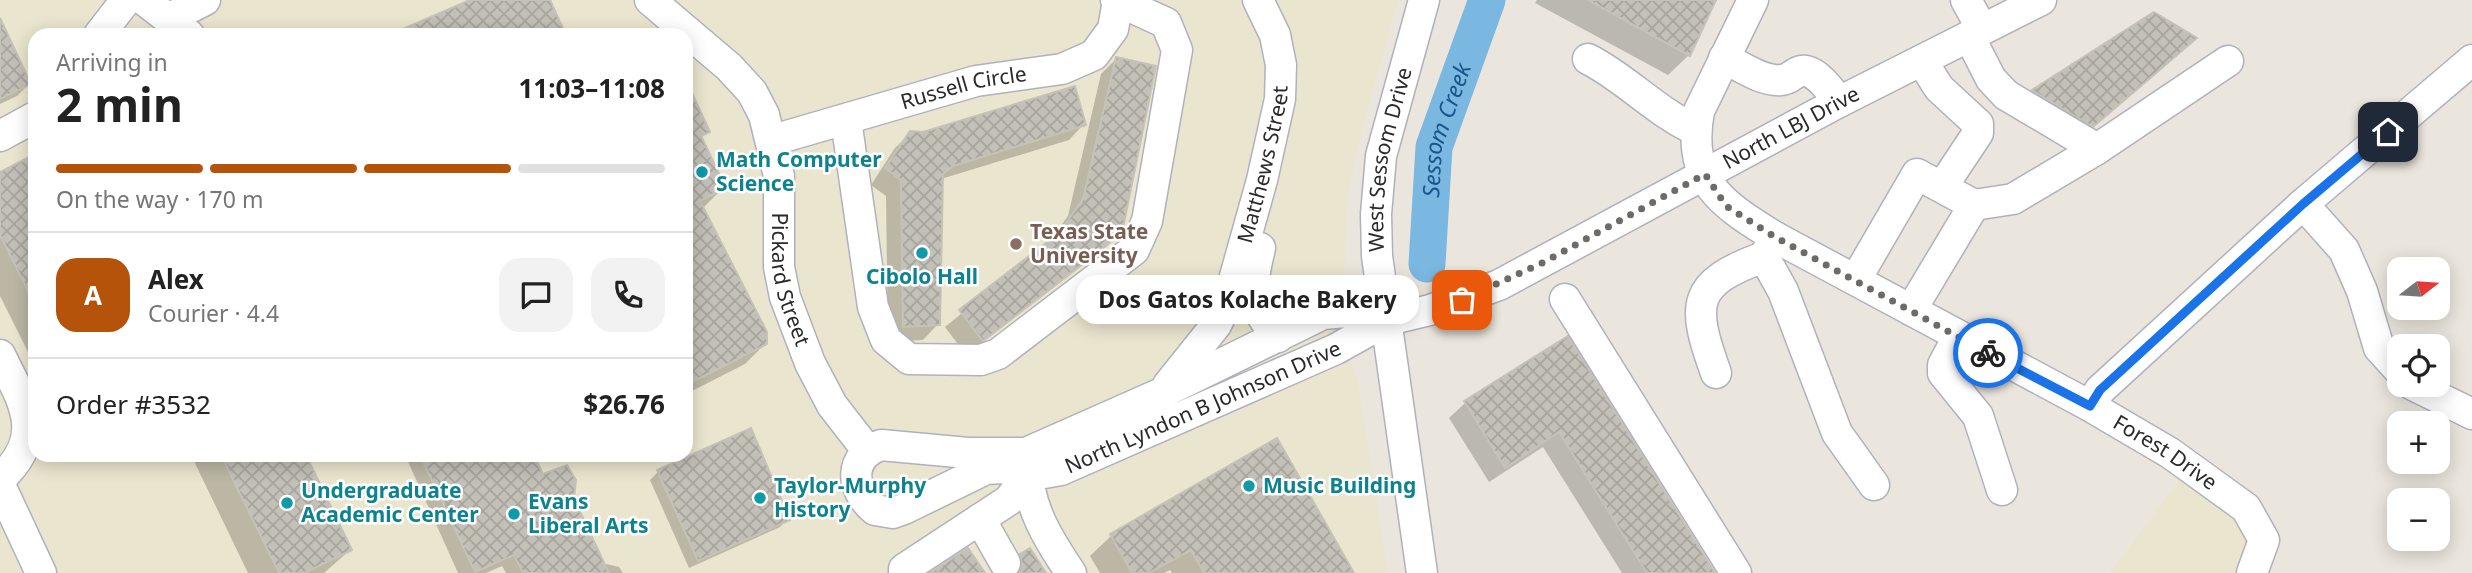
<!DOCTYPE html>
<html lang="en">
<head>
<meta charset="utf-8">
<style>
	body { margin:0; font-family:"Noto Sans",sans-serif; background:#f2f2f2; color:#222; height:100vh; display:flex; flex-direction:column; font-size:26px; white-space:nowrap }
	* { box-sizing:border-box; margin:0 }
	p { font-size:23px; color:#767676 }
	.icon { flex:none; width:38px; height:38px; fill:none; stroke:currentColor; stroke-width:2; stroke-linecap:round; stroke-linejoin:round }
	.map { position:relative; flex:1; overflow:hidden }
	.sheet { position:absolute; left:28px; top:28px; width:665px; height:434px; display:flex; flex-direction:column; background:#fff; border-radius:21px; box-shadow:0 4px 18px #0003 }
	.sheet>* { flex:none }
	.needle { width:46px; rotate:73deg }
	.buttons { position:absolute; left:2387px; top:257px; display:grid; gap:14px }
	.buttons a { display:grid; place-items:center; width:63px; height:63px; border-radius:14px; background:#fff; box-shadow:0 4px 18px #0003; font-size:35px }
	.pin { position:absolute; display:grid; place-items:center; width:60px; height:60px; color:#fff; margin:-30px; border-radius:14px; box-shadow:0 4px 10px #0006 }
	.courier { position:absolute; display:grid; place-items:center; width:70px; height:70px; margin:-35px; border:5px solid #1a73e8; border-radius:50%; background:#fff; color:#222; box-shadow:0 2px 9px #0007 }
	.bubble { position:absolute; height:49px; border-radius:21px; background:#fff; box-shadow:0 4px 18px #0003; font-size:23px; font-weight:700; line-height:49px; text-align:center }
	.head em { font-style:normal; font-weight:700 }
	.head div { display:flex; flex-direction:column-reverse }
	.head { display:flex; align-items:center; justify-content:space-between; height:119px; padding:0 28px }
	h1 { font-size:46px; font-weight:700; line-height:52px }
	.bar { display:grid; grid-template-columns:repeat(4,1fr); gap:10px 7px; align-content:center; height:84px; padding:0 28px }
	.bar i { height:9px; border-radius:5px; background:#e0e0e0 }
	.bar .on { background:#b45309 }
	.bar p { grid-column:span 4 }
	.line { display:flex; align-items:center; gap:18px; padding:0 28px; border-top:2px solid #e0e0e0 }
	.line div { flex:1 }
	.round { display:grid; place-items:center; flex:none; width:74px; height:74px; border-radius:21px; background:#f2f2f2 }
	.map>svg:first-child { display:block }
	.education { fill:#eae5ce; fill-rule:evenodd }
	.shadow { fill:#0003 }
	.lines { fill:none; stroke-linecap:round; stroke-linejoin:round }
	.river { stroke:#7ab8e1; stroke-width:37 }
	.building { fill:url(#building-cross-hatch); stroke:#c5c2b7; stroke-width:2 }
	.minor-casing { stroke:#b0b1bc; stroke-width:33 }
	.minor { stroke:#fff; stroke-width:30 }
	.done { stroke:#6d6b68; stroke-width:7; stroke-dasharray:0 12.6 }
	.route { stroke:#1a73e8; stroke-width:9 }
	.culture-dot { fill:#0f9aa8; stroke:#fff; stroke-width:2.5 }
	.education-dot { fill:#8d6e63; stroke:#fff; stroke-width:2.5 }
	.labels { text-anchor:middle; stroke-width:5; stroke-linejoin:round; paint-order:stroke }
	.street-label { font-size:21px; fill:#292929; stroke:#fff }
	.culture-label { font-size:21px; font-weight:bold; fill:#0d838f; stroke:#fff; text-anchor:start }
	.education-label { font-size:21px; font-weight:bold; fill:#785e54; stroke:#fff; text-anchor:start }
	.water-label { font-size:23px; font-style:italic; fill:#1b558b; stroke:#fff }
</style>
</head>
<body>
<div class="map">
<svg width="2472" height="573" viewBox="0 0 2472 573">
	<defs>
		<pattern id="building-cross-hatch" width="8" height="8" patternUnits="userSpaceOnUse" patternTransform="scale(1.75)"><rect width="8" height="8" fill="#c3c0b8"/><path d="M0 0l8 8M0 8l8-8" fill="none" stroke="#a8a59e"/></pattern>
	</defs>
	<rect width="100%" height="100%" fill="#eae6dd"/>
	<path class="education" d="M0 0H1398L1358 145 1348 196 1343 291 1352 368 1358 381 1388 573H0ZM35 35H686V455H35Z
		M2183 475 2225 501 2256 542 2242 573H2110Z"/>
	<path class="shadow" d="M1537 0H1714L1689 55 1668 75 1535 3Z
		M2154 14 2195 39 2077 141 2018 106 2033 91Z
		M0 24 29 84 17 96 0 104Z
		M1116 59 1121 232 1105 248 966 355 945 327 1049 242 1068 216 1101 74Z
		M686 117 708 131 700 139 724 187 702 209 766 343 745 364 686 394Z
		M1084 124 1069 140 941 179 938 324 923 340 888 342 886 196 871 185 895 148 911 133Z
		M35 156V366L0 296V174Z
		M1567 339 1713 573H1622L1543 447 1489 482 1449 418 1465 403Z
		M1276 441 1352 573H1172L1170 570 1164 573H1100L1090 556 1111 536Z
		M191 455H304L350 550 324 573H248Z
		M405 455H532L543 476 572 499 602 563 619 567 623 573H506L502 566 486 573H458Z
		M658 472 788 519 780 527 689 568 650 480Z
		M1021 555 1043 573H1006Z"/>
	<g class="lines">
		<path class="river" id="s1" d="M1427 264 1434 147 1487 0"/>
	</g>
	<path class="building" d="M470 0H550L566 35H389Z
		M1588 0H1716L1690 56Z
		M2154 12 2197 38 2093 127 2032 90Z
		M0 18 31 84 0 99Z
		M1116 57 1156 66 1122 233 983 341 959 310 1059 233 1083 199Z
		M686 80 710 132 701 136 726 188 700 201 767 332V344L686 385Z
		M1075 86 1086 125 953 166 943 174 940 325 903 327 901 180 885 168 910 131 923 132Z
		M35 154V305L0 235V172Z
		M1568 336 1715 573H1647L1559 432 1505 468 1464 401Z
		M751 428 790 520 698 561 657 470Z
		M1277 438 1354 573H1204L1191 550 1149 573H1132L1110 534Z
		M221 455H306L352 550 304 573H279Z
		M420 455H534L543 474 567 465 576 480 574 499 609 573H523L514 555 475 572Z
		M968 548 985 573H930Z
		M1030 548 1046 573H1019L1022 564 1020 554Z"/>
	<g class="lines">
		<g class="minor-casing">
			<g id="minor">
				<path d="M144 0 189 35"/>
				<path id="s2" d="M650 0 729 67 752 92 764 115 779 176V267L785 297 810 363 832 405 867 450"/>
				<path id="s3" d="M1753 0 1699 111C1686 182 1722 204 1775 237L2090 406 2170 453 2246 508 2264 540 2252 573"/>
				<path d="M1966 0 1982 29"/>
				<path d="M170 18 205 0"/>
				<path d="M99 35 126 0"/>
				<path d="M1969 36 1991 79 2006 95 2097 149"/>
				<path d="M1724 58C1740 66 1763 82 1781 80 1790 80 1794 72 1801 71 1815 68 1832 92 1839 102"/>
				<path d="M1588 59C1627 79 1656 112 1696 130"/>
				<path d="M1922 61 1939 88 1978 124V133L1942 187"/>
				<path d="M846 120 873 307 886 340 909 359 981 360 998 354 1134 250 1147 221 1177 50 1166 23 1116 0"/>
				<path d="M0 136 35 117"/>
				<path id="s4" d="M773 140 976 81 1062 69 1094 55 1113 29 1118 1"/>
				<path d="M2303 204 2344 250 2362 291 2379 348 2399 370"/>
				<path d="M1974 205 2013 199 2097 149 2228 61"/>
				<path d="M1775 237 1764 257 1783 291 1837 433 1874 485"/>
				<path d="M1260 248C1250 290 1249 303 1278 337"/>
				<path d="M1856 279 1917 174 1974 205 1911 310"/>
				<path d="M1565 299 1736 573"/>
				<path id="s5" d="M1388 320 1346 312 1323 314 1164 392 1026 453H968L881 445C848 456 850 490 875 510L893 513 904 509 986 469 1003 468 1027 476 1061 470 1336 349 1388 320 1430 310 1499 285 1839 102 2041 0"/>
				<path d="M1958 337 1943 365V373L1978 416 2002 490"/>
				<path d="M0 355C24 403 47 436 0 479"/>
				<path d="M1716 373C1691 304 1691 283 1764 257"/>
				<path id="s6" d="M1168 385 1216 325 1229 298 1262 180 1280 99 1281 65 1275 35 1258 0"/>
				<path d="M2413 385 2472 414"/>
				<path d="M2090 406 2100 390 2303 204 2472 60"/>
				<path d="M1027 465C1028 507 1048 539 1071 573"/>
				<path d="M0 485 41 573"/>
				<path d="M980 519 1005 563"/>
				<path d="M904 573V569L1009 500 1027 476"/>
				<path id="s7" d="M1422 573 1377 256 1376 214 1381 156 1424 0"/>
			</g>
		</g>
		<use href="#minor" class="minor"/>
	</g>
	<g class="lines">
		<path class="done" d="M1462 300 1544 262 1705 174 1726 206 1775 237 1988 353"/>
		<path class="route" d="M1988 353 2090 406 2100 390 2303 204 2388 132"/>
	</g>
	<g class="culture-dot">
		<circle cx="702" cy="172" r="7"/>
		<circle cx="922" cy="253" r="7"/>
		<circle cx="1249" cy="486" r="7"/>
		<circle cx="760" cy="498" r="7"/>
		<circle cx="287" cy="503" r="7"/>
		<circle cx="514" cy="514" r="7"/>
	</g>
	<circle class="education-dot" cx="1016" cy="244" r="7"/>
	<g class="labels">
		<g class="street-label">
			<text dy="7" stroke="none"><textPath href="#s4" startOffset="198">Russell Circle</textPath></text>
			<text dy="7" stroke="none"><textPath href="#s5" startOffset="1628">North LBJ Drive</textPath></text>
			<text dy="7" stroke="none"><textPath href="#s7" startOffset="418">West Sessom Drive</textPath></text>
			<text dy="7" stroke="none"><textPath href="#s6" startOffset="245">Matthews Street</textPath></text>
			<text dy="7" stroke="none"><textPath href="#s2" startOffset="331">Pickard Street</textPath></text>
			<text dy="7" stroke="none"><textPath href="#s5" startOffset="975">North Lyndon B Johnson Drive</textPath></text>
			<text dy="7" stroke="none"><textPath href="#s3" startOffset="730">Forest Drive</textPath></text>
		</g>
		<g class="culture-label">
			<text x="716" y="167">Math Computer<tspan x="716" dy="24">Science</tspan></text>
			<text x="922" y="284" text-anchor="middle">Cibolo Hall</text>
			<text x="774" y="493">Taylor-Murphy<tspan x="774" dy="24">History</tspan></text>
			<text x="1263" y="493">Music Building</text>
			<text x="301" y="498">Undergraduate<tspan x="301" dy="24">Academic Center</tspan></text>
			<text x="528" y="509">Evans<tspan x="528" dy="24">Liberal Arts</tspan></text>
		</g>
		<g class="education-label">
			<text x="1030" y="239">Texas State<tspan x="1030" dy="24">University</tspan></text>
		</g>
		<g class="water-label">
			<text dy="8" stroke="none"><textPath href="#s1" startOffset="136">Sessom Creek</textPath></text>
		</g>
	</g>
</svg>
<div class="buttons">
<a><svg class="needle" viewBox="-14 -14 28 28"><path d="M0-13l5 13h-10z" fill="#e53935"/><path d="M0 13l5-13h-10z" fill="#767676"/></svg></a>
<a><svg class="icon" aria-label="locate" viewBox="0 0 24 24"><circle cx="12" cy="12" r="6"/><path d="M12 2v4M12 18v4M2 12h4M18 12h4"/></svg></a>
<a>+</a>
<a>−</a>
</div>
<div class="pin" style="left:1462px;top:300px;background:#ea580c"><svg class="icon" aria-label="bag" viewBox="0 0 24 24"><path d="M5 8h14l-1 12H6zM9 8a3 3 0 0 1 6 0"/></svg></div>
<div class="pin" style="left:2388px;top:132px;background:#1f2937"><svg class="icon" aria-label="home" viewBox="0 0 24 24"><path d="M3 11l9-7 9 7M6 9v11h12V9"/></svg></div>
<div class="courier" style="left:1988px;top:353px"><svg class="icon" aria-label="bike" viewBox="0 0 24 24"><circle cx="6" cy="16" r="4"/><circle cx="18" cy="16" r="4"/><path d="M6 16l4-8h5l3 8M10 8l3 8H6M13 5h3"/></svg></div>
<div class="bubble" style="left:1076px;top:275px;width:343px">Dos Gatos Kolache Bakery</div>
<section class="sheet">
<div class="head"><div><h1>2 min</h1><p>Arriving in</p></div><em>11:03–11:08</em></div>
<div class="bar"><i class="on"></i><i class="on"></i><i class="on"></i><i></i><p>On the way · 170 m</p></div>
<div class="line" style="height:126px"><b class="round" style="background:#b45309;color:#fff">A</b><div><b>Alex</b><p>Courier · 4.4</p></div><a class="round"><svg class="icon" aria-label="chat" viewBox="0 0 24 24"><path d="M4 5h16v11H9l-5 4z"/></svg></a><a class="round"><svg class="icon" aria-label="phone" viewBox="0 0 24 24"><path d="M5 4h4l2 5-3 2q2 4 5 5l2-3 5 2v4C11 20 4 13 5 4z"/></svg></a></div>
<div class="line" style="height:91px"><div>Order #3532</div><b>$26.76</b></div>
</section>
</div>
</body>
</html>
